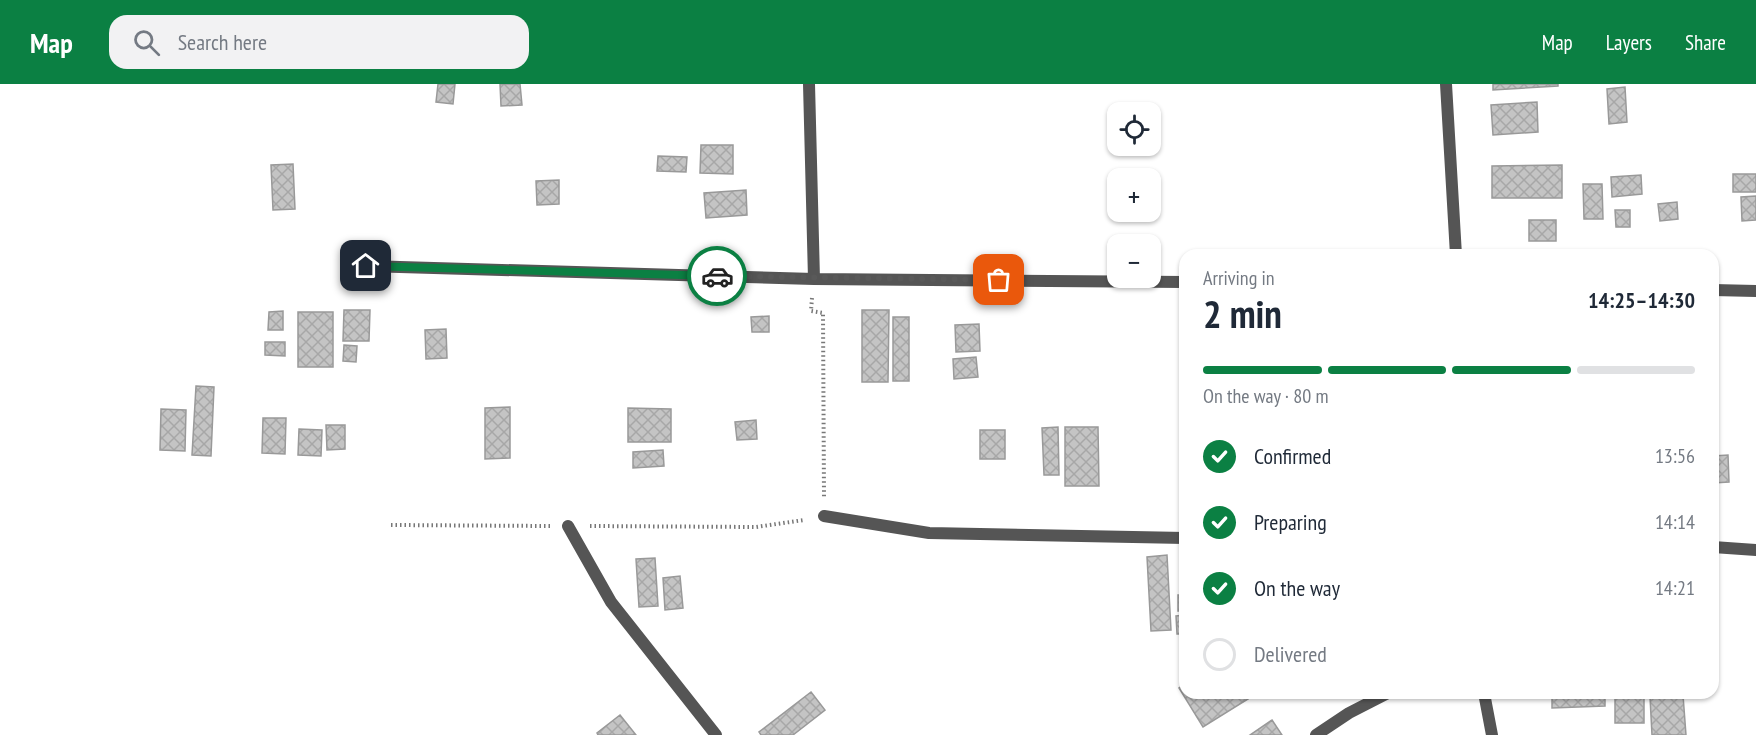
<!DOCTYPE html>
<html lang="en">
<head>
<meta charset="utf-8">
<style>
	body { margin:0; font-family:"PT Sans Narrow",sans-serif; background:#f2f2f3; color:#1f2937; height:100vh; display:flex; flex-direction:column; font-size:22px; white-space:nowrap }
	* { box-sizing:border-box; margin:0 }
	p { font-size:20px; color:#747a83 }
	.icon { flex:none; width:33px; height:33px; fill:none; stroke:currentColor; stroke-width:2; stroke-linecap:round; stroke-linejoin:round }
	.map { position:relative; flex:1; overflow:hidden }
	.sheet { position:absolute; left:1179px; top:165px; width:540px; height:450px; display:flex; flex-direction:column; background:#fff; border-radius:18px; box-shadow:0 2px 4px #0004 }
	.sheet>* { flex:none }
	.buttons { position:absolute; left:1107px; top:18px; display:grid; gap:12px }
	.buttons a { display:grid; place-items:center; width:54px; height:54px; border-radius:12px; background:#fff; box-shadow:0 2px 4px #0004; font-size:30px }
	.pin { position:absolute; display:grid; place-items:center; width:51px; height:51px; color:#fff; margin:-26px; border-radius:12px; box-shadow:0 3px 9px #0006 }
	.courier { position:absolute; display:grid; place-items:center; width:60px; height:60px; margin:-30px; border:4px solid #0b8043; border-radius:50%; background:#fff; color:#222; box-shadow:0 2px 8px #0007 }
	.summary em { font-style:normal; font-weight:800 }
	.summary div { display:flex; flex-direction:column-reverse }
	.summary { display:flex; align-items:center; justify-content:space-between; height:102px; padding:0 24px }
	h1 { font-size:39px; font-weight:800; line-height:45px }
	.bar { display:grid; grid-template-columns:repeat(4,1fr); gap:9px 6px; align-content:center; height:72px; padding:0 24px }
	.bar i { height:8px; border-radius:4px; background:#e0e1e3 }
	.bar .active { background:#0b8043 }
	.bar p { grid-column:span 4 }
	ol { padding:0 24px; list-style:none }
	li { display:flex; align-items:center; gap:18px; height:66px }
	li p { margin-inline-start:auto }
	li .icon { padding:6px; border-radius:50%; background:#0b8043; color:#fff; stroke-width:4 }
	li:last-child { color:#747a83 }
	li i { width:33px; height:33px; border:3px solid #e0e1e3; border-radius:50% }
	header { display:flex; align-items:center; gap:36px; box-sizing:border-box; height:84px; padding:0 30px; background:#0b8043; color:#fff }
	header strong { font-size:28px }
	nav { display:flex; gap:33px; margin-inline-start:auto; font-size:21px }
	.search { width:420px; height:54px; background:#f2f2f3; display:flex; align-items:center; gap:15px; box-sizing:border-box; padding:0 21px; border-radius:18px; color:#747a83; font-size:22px }
	.map>svg:first-child { display:block }
	.building { fill:url(#building-cross-hatch); stroke:#999; stroke-width:1.5 }
	.lines { fill:none; stroke-linecap:round; stroke-linejoin:round }
	.path { stroke:#777; stroke-width:4; stroke-dasharray:1.5 3; stroke-linecap:butt }
	.street { stroke:#555; stroke-width:12 }
	.done { stroke:#595959; stroke-width:6; stroke-dasharray:0 10.8 }
	.route { stroke:#0b8043; stroke-width:8 }
</style>
</head>
<body>
<header>
<strong>Map</strong>
<div class="search"><svg class="icon" aria-label="search" viewBox="0 0 24 24"><circle cx="10" cy="10" r="6"/><path d="M15 15l6 6"/></svg>Search here</div>
<nav><a>Map</a><a>Layers</a><a>Share</a></nav>
</header>
<div class="map">
<svg width="1756" height="651" viewBox="0 0 1756 651">
	<defs>
		<pattern id="building-cross-hatch" width="8" height="8" patternUnits="userSpaceOnUse" patternTransform="scale(1.5)"><rect width="8" height="8" fill="#c4c4c4"/><path d="M0 0l8 8M0 8l8-8" fill="none" stroke="#a7a7a7"/></pattern>
	</defs>
	<rect width="100%" height="100%" fill="#fff"/>
	<path class="building" d="M438 0H455L453 20 436 18Z
		M500 0H520L522 21 501 22Z
		M1493 0H1558V2L1493 6Z
		M1625 3 1627 38 1609 40 1607 5Z
		M1537 18 1538 48 1493 51 1491 21Z
		M701 61H733V90L700 89Z
		M658 72 687 73 686 88 657 87Z
		M293 80 295 125 273 126 271 81Z
		M1562 81V114H1492V82Z
		M1733 90H1756V108H1733Z
		M1641 91 1642 110 1612 113 1611 93Z
		M559 96V120L537 121 536 97Z
		M1583 100H1602L1603 135H1584Z
		M746 106 747 131 706 134 704 109Z
		M1756 112V136L1742 137 1741 113Z
		M1677 118 1678 135 1660 137 1658 120Z
		M1615 126H1630V143H1616Z
		M1529 136H1556V157H1529Z
		M344 226H370L369 257H343Z
		M862 226H889L888 298H862Z
		M283 227V246H268L269 228Z
		M298 228H333V283H298Z
		M769 232V248H752L751 233Z
		M893 233H909V297H893Z
		M979 240 980 267 956 268 955 241Z
		M446 245 447 274 426 275 425 246Z
		M265 258H285V272L265 271Z
		M344 261 357 262 356 278 343 277Z
		M976 273 978 293 954 295 953 275Z
		M196 302 214 303 211 372 192 371Z
		M510 323V374L485 375V324Z
		M628 324 671 325V358H628Z
		M161 325 186 326 185 367 160 366Z
		M263 334H286L285 370 262 369Z
		M756 336 757 355 737 356 735 338Z
		M326 341H345V365L327 366Z
		M1058 343 1059 391H1044L1042 344Z
		M1065 343H1098L1099 402H1065Z
		M299 345 322 346 321 372 298 371Z
		M980 346H1005V375H980Z
		M663 366 664 382 633 384V368Z
		M1728 371 1729 398 1713 399V372Z
		M1167 471 1171 546 1151 547 1147 473Z
		M655 474 658 522 639 523 636 475Z
		M680 492 683 524 665 526 663 494Z
		M1178 511H1185V527H1178Z
		M1185 531V550H1177L1176 532Z
		M1185 600V609H1244L1248 615 1203 643 1179 604Z
		M811 608 825 626 793 651H761L759 648Z
		M1552 609H1605V622L1552 624Z
		M1615 609H1644V639H1615Z
		M1683 611 1686 651H1652L1650 613Z
		M620 631 636 651H598L597 649Z
		M1272 636 1282 651H1250Z"/>
	<g class="lines">
		<path class="path" d="M812 214 811 227 823 229 824 413
			M391 441 550 442
			M590 442 756 443 804 436"/>
		<path class="street" d="M809 0 814 195
			M1446 0 1456 171
			M366 182 814 195 1185 198
			M1713 206 1756 207
			M824 432 929 449 1185 454
			M568 442 611 518 716 651
			M1713 463 1756 466
			M1484 609 1492 651
			M1316 651 1349 629 1388 609"/>
	</g>
	<g class="lines">
		<path class="done" d="M717 192 999 196"/>
		<path class="route" d="M366 182 717 192"/>
	</g>
</svg>
<div class="buttons">
<a><svg class="icon" aria-label="locate" viewBox="0 0 24 24"><circle cx="12" cy="12" r="6"/><path d="M12 2v4M12 18v4M2 12h4M18 12h4"/></svg></a>
<a>+</a>
<a>−</a>
</div>
<div class="pin" style="left:999px;top:196px;background:#ea580c"><svg class="icon" aria-label="bag" viewBox="0 0 24 24"><path d="M5 8h14l-1 12H6zM9 8a3 3 0 0 1 6 0"/></svg></div>
<div class="pin" style="left:366px;top:182px;background:#1f2937"><svg class="icon" aria-label="home" viewBox="0 0 24 24"><path d="M3 11l9-7 9 7M6 9v11h12V9"/></svg></div>
<div class="courier" style="left:717px;top:192px"><svg class="icon" aria-label="car" viewBox="0 0 24 24"><path d="M5 17H2v-5l4-1 3-4h7l3 4 3 1v5h-3M9 17h6M6 11h13"/><circle cx="7" cy="17" r="2"/><circle cx="17" cy="17" r="2"/></svg></div>
<section class="sheet">
<div class="summary"><div><h1>2 min</h1><p>Arriving in</p></div><em>14:25–14:30</em></div>
<div class="bar"><i class="active"></i><i class="active"></i><i class="active"></i><i></i><p>On the way · 80 m</p></div>
<ol>
<li><svg class="icon" aria-label="check" viewBox="0 0 24 24"><path d="M5 12l5 5 9-10"/></svg>Confirmed<p>13:56</p></li>
<li><svg class="icon" aria-label="check" viewBox="0 0 24 24"><path d="M5 12l5 5 9-10"/></svg>Preparing<p>14:14</p></li>
<li><svg class="icon" aria-label="check" viewBox="0 0 24 24"><path d="M5 12l5 5 9-10"/></svg>On the way<p>14:21</p></li>
<li><i></i>Delivered</li>
</ol>
</section>
</div>
</body>
</html>
